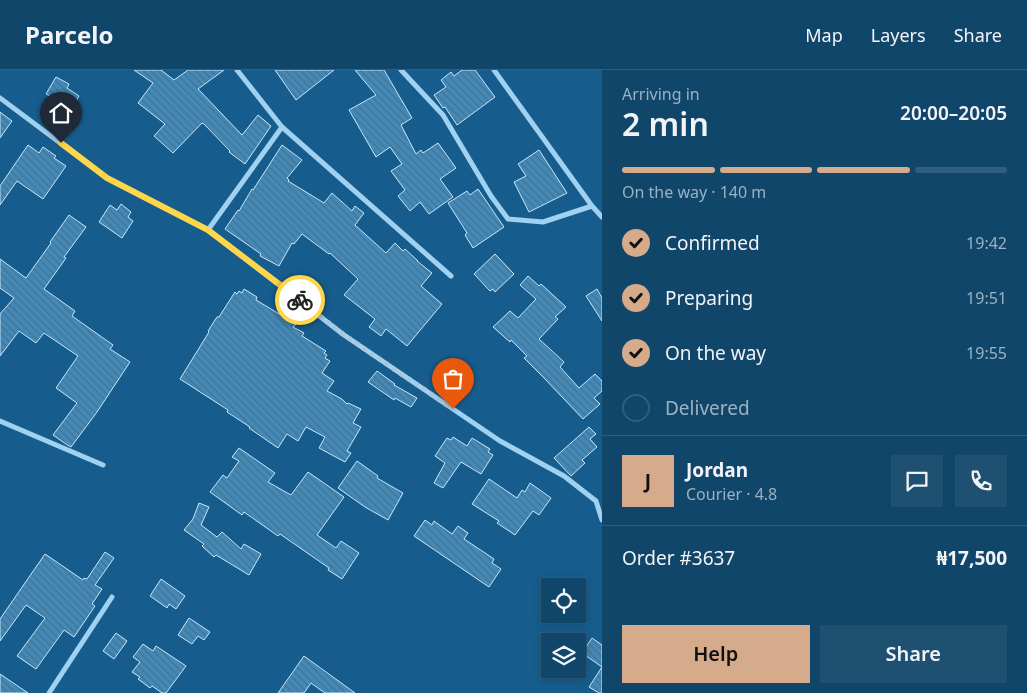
<!DOCTYPE html>
<html lang="en">
<head>
<meta charset="utf-8">
<style>
	body { margin:0; font-family:"Noto Sans",sans-serif; background:#1e5072; color:#f1f3f6; height:100vh; display:flex; flex-direction:column; font-size:19px; white-space:nowrap }
	* { box-sizing:border-box; margin:0 }
	p { font-size:16px; color:#9cb1c1 }
	.icon { flex:none; width:28px; height:28px; fill:none; stroke:currentColor; stroke-width:2; stroke-linecap:round; stroke-linejoin:round }
	.map { position:relative; flex:1; overflow:hidden }
	.sheet { display:flex; flex-direction:column; background:#10466a; width:425px }
	.sheet>* { flex:none }
	.controls { position:absolute; left:541px; top:508px; display:grid; gap:10px }
	.controls a { display:grid; place-items:center; width:45px; height:45px; border-radius:0px; background:#10466a; box-shadow:0 2px 8px #0003,0 0 0 1px #305e7e; font-size:25px }
	.pin { position:absolute; display:grid; place-items:center; width:42px; height:42px; color:#fff; margin:-51px -21px; border-radius:50% 50% 50% 0; rotate:-45deg; box-shadow:0 0 5px #0007 }
	.pin .icon { rotate:45deg }
	.courier { position:absolute; display:grid; place-items:center; width:50px; height:50px; margin:-25px; border:4px solid #ffd54a; border-radius:50%; background:#fff; color:#222; box-shadow:0 1px 6px #0007 }
	.summary em { font-style:normal; font-weight:600 }
	.summary div { display:flex; flex-direction:column-reverse }
	.summary { display:flex; align-items:center; justify-content:space-between; height:85px; padding:0 20px }
	h1 { font-size:32px; font-weight:600; line-height:38px }
	.bar { display:grid; grid-template-columns:repeat(4,1fr); gap:8px 5px; align-content:center; height:60px; padding:0 20px }
	.bar i { height:6px; border-radius:4px; background:#305e7e }
	.bar .on { background:#d6ab8b }
	.bar p { grid-column:span 4 }
	.line { display:flex; align-items:center; gap:12px; padding:0 20px; border-top:1px solid #305e7e }
	.line div { flex:1 }
	.round { display:grid; place-items:center; flex:none; width:52px; height:52px; border-radius:0px; background:#1e5072 }
	ol { padding:0 20px; list-style:none }
	li { display:flex; align-items:center; gap:15px; height:55px }
	li p { margin-inline-start:auto }
	li .icon { padding:5px; border-radius:50%; background:#d6ab8b; color:#111; stroke-width:4 }
	li:last-child { color:#9cb1c1 }
	li i { width:28px; height:28px; border:2px solid #305e7e; border-radius:50% }
	.cta { display:flex; gap:10px; margin-top:auto; padding:10px 20px }
	.cta a { flex:1; height:58px; border-radius:0px; background:#d6ab8b; color:#111; font-size:20px; font-weight:600; line-height:58px; text-align:center }
	.cta a+a { background:#1e5072; color:#f1f3f6 }
	header { display:flex; align-items:center; gap:30px; box-sizing:border-box; height:70px; padding:0 25px; background:#10466a; border-bottom:1px solid #305e7e }
	header strong { font-size:24px }
	nav { display:flex; gap:28px; margin-inline-start:auto; font-size:18px }
	main { display:flex; flex:1; min-height:0 }
	.map>svg:first-child { display:block }
	.building { fill:url(#building-back-hatch); stroke:#c6e7fb }
	.lines { fill:none; stroke-linecap:round; stroke-linejoin:round }
	.street { stroke:#a0d1f0; stroke-width:5 }
	.done { stroke:#adc6d7; stroke-width:5; stroke-dasharray:0 9 }
	.route { stroke:#ffd54a; stroke-width:6 }
</style>
</head>
<body>
<header>
<strong>Parcelo</strong>
<nav><a>Map</a><a>Layers</a><a>Share</a></nav>
</header>
<main>
<div class="map">
<svg width="602" height="623" viewBox="0 0 602 623">
	<defs>
		<pattern id="building-back-hatch" width="6" height="6" patternUnits="userSpaceOnUse" patternTransform="scale(1.25)"><rect width="6" height="6" fill="#4389b8"/><path d="M-1 5l2 2M0 0l6 6M5-1l2 2" fill="none" stroke="#47718d"/></pattern>
	</defs>
	<rect width="100%" height="100%" fill="#165d8d"/>
	<path class="building" d="M134 0H161L174 10 188 0H224L198 19 242 65 258 45 271 56 245 94 229 82 230 81 204 54 202 53 173 83 154 66 165 54 138 33 153 13Z
		M275 0H334L296 30Z
		M355 0H384L412 48 401 55 416 84 421 80 423 83 438 73 456 98 440 109 453 127 429 144 420 132 410 141 398 126 405 120 391 101 402 94 390 77 376 87 349 40 376 25Z
		M462 0H475L495 27 457 55 445 37 443 38 434 25 446 17 441 10 451 2 454 6Z
		M56 7 69 14 67 18 79 26 68 45 59 39 63 33 46 24Z
		M0 42 12 51 0 68Z
		M28 75 39 83 43 77 56 86 54 88 66 96 43 129 17 111 0 135V116Z
		M282 75 302 90 287 108 289 110 288 111 324 133 332 123 352 141 355 136 364 143 355 155 386 183 395 173 403 181 405 179 418 191H417L432 203 421 216 442 234 407 276 386 259 381 266 369 257 375 249 344 225 358 209 330 183 329 184 302 164 294 174 292 173 279 196 260 186 261 184 225 159 238 140 239 141 252 119 253 120Z
		M539 80 567 123 529 142 514 112 526 106 518 94Z
		M478 119 504 157 473 178 465 165 467 163 448 133 467 121 470 125Z
		M121 134 131 142 128 147 133 151 122 168 99 152 110 135 117 140Z
		M69 145 86 157 64 187 66 188 44 219 75 241 72 246 113 275 110 279 130 292 97 342 71 377 66 374 53 365 77 333 56 318 78 286 44 263 36 273 19 261 0 286V244L14 228 0 218V189L26 208 51 173 50 172Z
		M495 184 514 204 495 222 493 219 490 221 474 204Z
		M528 206 539 216 541 214 566 237 555 247 558 249 539 269 564 292 560 297 579 318 595 304 602 311V321L594 328 600 334 583 349 544 308 524 288 527 286 511 270 510 272 493 257 510 241 518 248 536 229 520 215Z
		M244 219 257 227 256 230 296 254 293 257 304 263 302 266 326 281 324 283 327 285 325 288 330 291 322 303 334 311 327 321 342 329 347 334 348 333 361 339 353 353 361 357 347 381 351 383 345 392 319 378 325 367 306 357 298 371 287 364 278 378 249 358 250 357 227 342 228 340 180 309 209 262 208 261 217 247H219L235 222 237 224 239 221 242 223Z
		M597 219 602 228V251L586 226Z
		M377 301 395 314 394 315 417 328 411 337 395 328 394 330 368 312Z
		M589 357 596 364 590 369 597 377 582 390 585 393 571 406 554 388Z
		M453 367 467 376 472 368 490 379 488 382 493 385 481 404 461 392 443 418 434 413 445 393 435 386 447 368 451 370Z
		M239 378 275 403 268 412 291 425 308 402 344 427 317 465 336 478 341 471 359 483 342 509 328 500 329 498 280 464 278 466 244 442 242 445 210 422 223 405 227 408 239 391 232 387Z
		M357 391 378 406 377 408 403 423 388 450 365 437 338 418Z
		M489 409 517 428 522 420 525 422 530 413 551 428 539 445 533 441 515 465 497 453 499 451 472 434Z
		M199 433 209 437 201 455 217 467 222 462 241 479 244 474 261 484 249 505 216 485 214 487 202 476 204 474 184 460 193 449Z
		M425 450 432 455 434 451 452 464 458 456 468 463 464 469 494 489 492 493 501 499 489 517 414 466Z
		M105 482 114 488 95 515 102 519 92 534 95 536 74 567 64 560 36 599 17 586 45 548 26 535 0 571V549L45 484 83 510 84 508 87 509Z
		M161 509 185 526 176 539 169 534 167 538 150 526Z
		M189 548 210 562 204 570 198 566 192 574 178 565Z
		M116 563 127 571 114 589 103 581Z
		M592 568 602 575V597L582 583Z
		M143 574 153 581 156 576 186 596 166 623H162L152 616 150 618 138 609 140 607 132 602 140 592 133 587Z
		M304 586 355 623H325L311 613 304 623H278Z
		M602 597V623H599L589 617Z
		M0 604 28 623H0Z"/>
	<g class="lines">
		<path class="street" d="M237 0 282 57 451 206
			M401 0 443 45 491 126 508 149 543 152 592 136
			M494 0 592 136 602 147
			M0 28 107 108 208 160 282 57
			M208 160 344 265 500 371 564 406 596 431 602 450
			M0 351 103 395
			M49 623 112 527"/>
	</g>
	<g class="lines">
		<path class="done" d="M300 230 344 265 453 339"/>
		<path class="route" d="M61 73 107 108 208 160 300 230"/>
	</g>
</svg>
<div class="controls">
<a><svg class="icon" aria-label="locate" viewBox="0 0 24 24"><circle cx="12" cy="12" r="6"/><path d="M12 2v4M12 18v4M2 12h4M18 12h4"/></svg></a>
<a><svg class="icon" aria-label="layers" viewBox="0 0 24 24"><path d="M12 4l9 5-9 5-9-5zM3 14l9 5 9-5"/></svg></a>
</div>
<div class="pin" style="left:453px;top:339px;background:#ea580c"><svg class="icon" aria-label="bag" viewBox="0 0 24 24"><path d="M5 8h14l-1 12H6zM9 8a3 3 0 0 1 6 0"/></svg></div>
<div class="pin" style="left:61px;top:73px;background:#1f2937"><svg class="icon" aria-label="home" viewBox="0 0 24 24"><path d="M3 11l9-7 9 7M6 9v11h12V9"/></svg></div>
<div class="courier" style="left:300px;top:230px"><svg class="icon" aria-label="bike" viewBox="0 0 24 24"><circle cx="6" cy="16" r="4"/><circle cx="18" cy="16" r="4"/><path d="M6 16l4-8h5l3 8M10 8l3 8H6M13 5h3"/></svg></div>
</div>
<section class="sheet">
<div class="summary"><div><h1>2 min</h1><p>Arriving in</p></div><em>20:00–20:05</em></div>
<div class="bar"><i class="on"></i><i class="on"></i><i class="on"></i><i></i><p>On the way · 140 m</p></div>
<ol>
<li><svg class="icon" aria-label="check" viewBox="0 0 24 24"><path d="M5 12l5 5 9-10"/></svg>Confirmed<p>19:42</p></li>
<li><svg class="icon" aria-label="check" viewBox="0 0 24 24"><path d="M5 12l5 5 9-10"/></svg>Preparing<p>19:51</p></li>
<li><svg class="icon" aria-label="check" viewBox="0 0 24 24"><path d="M5 12l5 5 9-10"/></svg>On the way<p>19:55</p></li>
<li><i></i>Delivered</li>
</ol>
<div class="line" style="height:90px"><b class="round" style="background:#d6ab8b;color:#111">J</b><div><b>Jordan</b><p>Courier · 4.8</p></div><a class="round"><svg class="icon" aria-label="chat" viewBox="0 0 24 24"><path d="M4 5h16v11H9l-5 4z"/></svg></a><a class="round"><svg class="icon" aria-label="phone" viewBox="0 0 24 24"><path d="M5 4h4l2 5-3 2q2 4 5 5l2-3 5 2v4C11 20 4 13 5 4z"/></svg></a></div>
<div class="line" style="height:65px"><div>Order #3637</div><b>₦17,500</b></div>
<div class="cta"><a>Help</a><a>Share</a></div>
</section>
</main>
</body>
</html>
